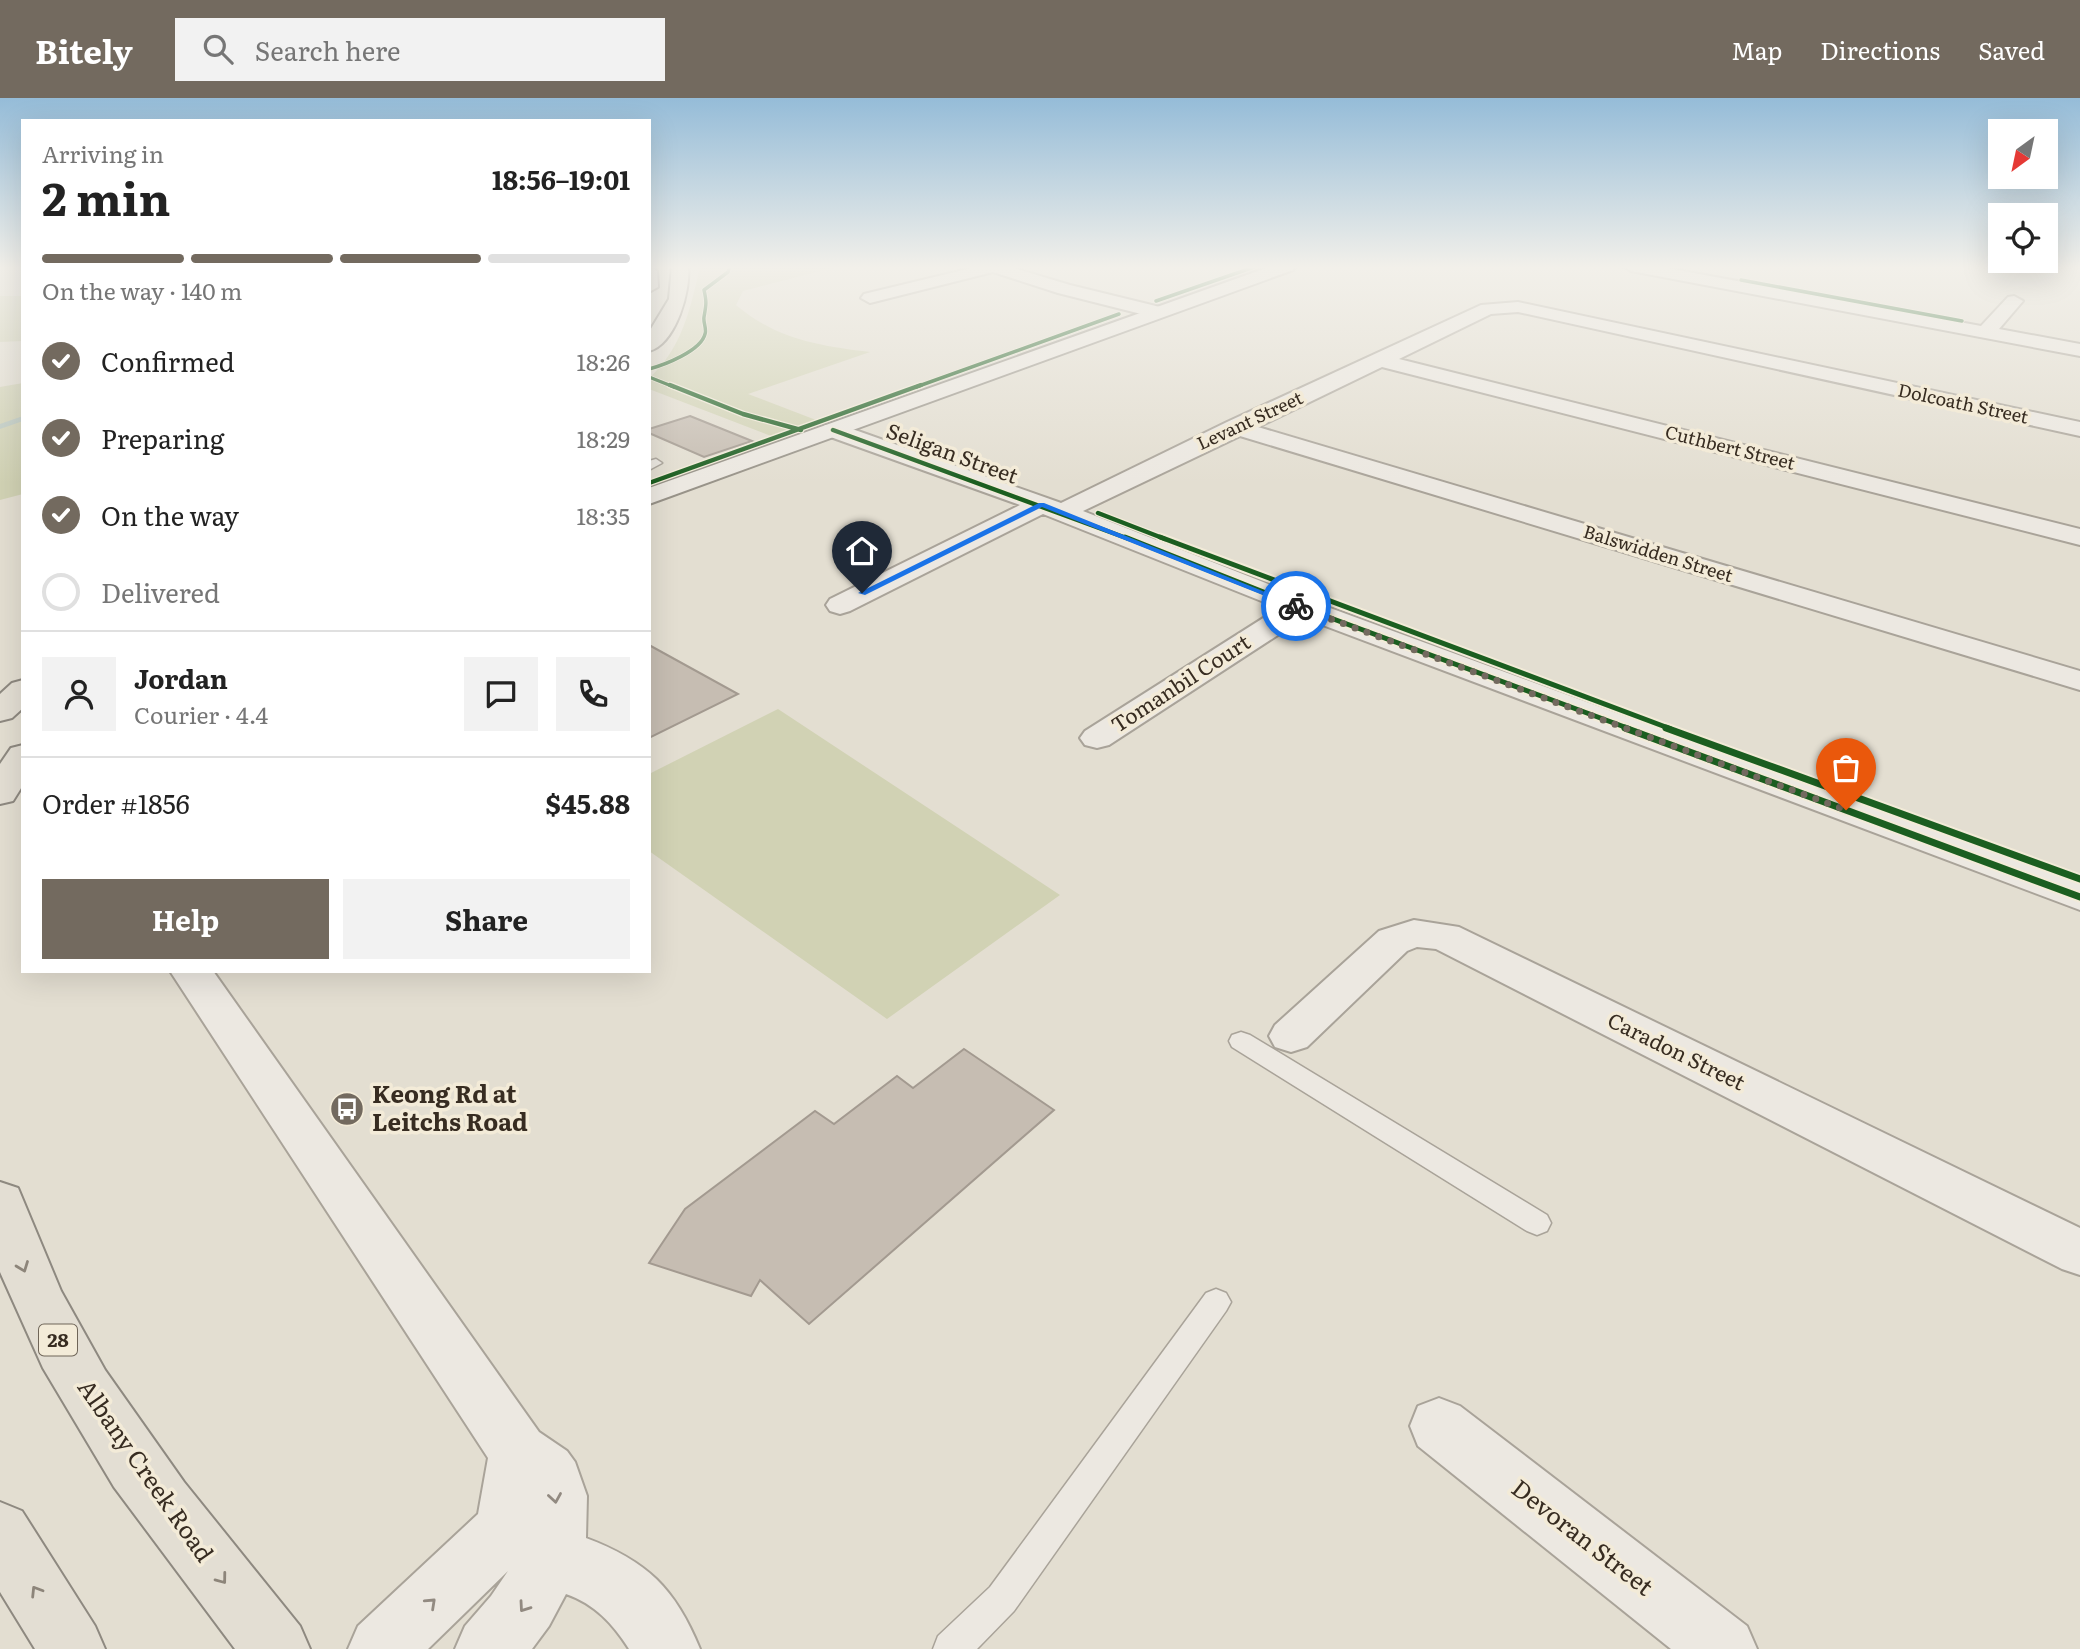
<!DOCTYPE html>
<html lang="en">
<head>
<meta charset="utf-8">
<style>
	body { margin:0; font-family:Literata,serif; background:#f2f2f2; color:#222; height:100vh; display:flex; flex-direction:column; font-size:26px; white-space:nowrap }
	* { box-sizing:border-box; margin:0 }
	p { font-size:23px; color:#767676 }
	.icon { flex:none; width:38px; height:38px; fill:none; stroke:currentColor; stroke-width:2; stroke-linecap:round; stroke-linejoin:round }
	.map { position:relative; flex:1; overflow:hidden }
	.sheet { position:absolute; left:21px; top:21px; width:630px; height:854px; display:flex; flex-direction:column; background:#fff; border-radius:0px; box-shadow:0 7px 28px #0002 }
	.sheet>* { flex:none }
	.needle { width:46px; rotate:213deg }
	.fabs { position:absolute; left:1988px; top:21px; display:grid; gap:14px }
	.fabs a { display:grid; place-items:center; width:70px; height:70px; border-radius:0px; background:#fff; box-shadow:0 7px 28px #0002; font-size:35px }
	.pin { position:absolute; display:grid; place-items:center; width:60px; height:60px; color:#fff; margin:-72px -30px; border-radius:50% 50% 50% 0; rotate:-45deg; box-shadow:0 0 7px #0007 }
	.pin .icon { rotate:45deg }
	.courier { position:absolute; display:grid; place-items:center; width:70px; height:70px; margin:-35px; border:5px solid #1a73e8; border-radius:50%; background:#fff; color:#222; box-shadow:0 2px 9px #0007 }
	.summary em { font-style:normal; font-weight:700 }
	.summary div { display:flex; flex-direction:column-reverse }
	.summary { display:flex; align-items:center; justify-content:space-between; height:119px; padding:0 21px }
	h1 { font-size:46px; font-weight:700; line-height:52px }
	.bar { display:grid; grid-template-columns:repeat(4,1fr); gap:10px 7px; align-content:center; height:84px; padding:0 21px }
	.bar i { height:9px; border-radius:5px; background:#e0e0e0 }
	.bar .active { background:#736a5f }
	.bar p { grid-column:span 4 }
	.line { display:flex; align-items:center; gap:18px; padding:0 21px; border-top:2px solid #e0e0e0 }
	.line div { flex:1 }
	.round { display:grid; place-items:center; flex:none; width:74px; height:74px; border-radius:0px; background:#f2f2f2 }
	ol { padding:0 21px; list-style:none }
	li { display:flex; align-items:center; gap:21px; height:77px }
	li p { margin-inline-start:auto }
	li .icon { padding:7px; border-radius:50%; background:#736a5f; color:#fff; stroke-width:4 }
	li:last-child { color:#767676 }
	li i { width:38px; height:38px; border:4px solid #e0e0e0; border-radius:50% }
	.cta { display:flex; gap:14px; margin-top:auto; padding:14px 21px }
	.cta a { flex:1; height:80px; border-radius:0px; background:#736a5f; color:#fff; font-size:28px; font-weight:700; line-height:80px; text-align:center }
	.cta a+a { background:#f2f2f2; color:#222 }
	header { display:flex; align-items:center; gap:42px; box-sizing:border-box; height:98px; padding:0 35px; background:#736a5f; color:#fff }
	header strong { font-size:33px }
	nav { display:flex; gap:38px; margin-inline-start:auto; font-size:24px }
	.search { width:490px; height:63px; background:#f2f2f2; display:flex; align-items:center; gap:18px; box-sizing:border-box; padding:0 24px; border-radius:0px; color:#767676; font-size:26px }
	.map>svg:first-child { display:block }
	.green { fill:#d1d2b4 }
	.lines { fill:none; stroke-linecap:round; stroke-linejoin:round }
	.stream { fill:#bac8c0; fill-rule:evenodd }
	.building { fill:#c6bdb2; stroke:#a39a90; stroke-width:2 }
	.lane-casing { stroke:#a9a399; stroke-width:3 }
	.street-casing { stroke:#a9a399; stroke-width:4 }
	.secondary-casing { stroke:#989389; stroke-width:4 }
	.primary-casing { stroke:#8e8980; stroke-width:4 }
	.lane { fill:#ece8e1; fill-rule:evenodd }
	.street { fill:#ece8e1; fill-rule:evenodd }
	.secondary { fill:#ece8e1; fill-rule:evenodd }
	.primary { fill:#e3ded3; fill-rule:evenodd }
	.cycleway-far3-casing { stroke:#f3ebd8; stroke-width:5 }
	.cycleway-far2-casing { stroke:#f3ebd8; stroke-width:7 }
	.cycleway-far1-casing { stroke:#f3ebd8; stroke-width:9 }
	.cycleway-casing { stroke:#f3ebd8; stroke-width:11 }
	.cycleway-far3 { stroke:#1b5e20; stroke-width:3.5 }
	.cycleway-far2 { stroke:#1b5e20; stroke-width:4.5 }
	.cycleway-far1 { stroke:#1b5e20; stroke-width:5 }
	.cycleway { stroke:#1b5e20; stroke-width:7 }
	.oneway { stroke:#8d857a }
	.oneway2 { stroke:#928a81 }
	.route { fill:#1a73e8 }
	.done { stroke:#736a5f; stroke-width:7; stroke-dasharray:0 12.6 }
	.labels { text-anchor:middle; stroke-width:7; stroke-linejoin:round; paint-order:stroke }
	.far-street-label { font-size:18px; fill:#372c21; stroke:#f3ebd8 }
	.shield { fill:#f3ebd8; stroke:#6f6558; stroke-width:2 }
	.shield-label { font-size:19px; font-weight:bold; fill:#372c21 }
	.street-label { font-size:21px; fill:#372c21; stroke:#f3ebd8 }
	.near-poi-label { font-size:24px; font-weight:bold; fill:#372c21; stroke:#f3ebd8; text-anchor:start }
	.near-street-label { font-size:24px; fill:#372c21; stroke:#f3ebd8 }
</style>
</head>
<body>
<header>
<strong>Bitely</strong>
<div class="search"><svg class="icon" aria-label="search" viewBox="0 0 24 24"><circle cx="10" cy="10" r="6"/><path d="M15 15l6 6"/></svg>Search here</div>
<nav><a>Map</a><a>Directions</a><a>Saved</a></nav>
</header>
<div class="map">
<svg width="2080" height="1551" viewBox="0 0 2080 1551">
	<rect width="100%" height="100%" fill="#e3ded1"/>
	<path class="green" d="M700 168H840L743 193 736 207C776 241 819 248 870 254L748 296 816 322 771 338 649 291V280C682 251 691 209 700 168Z
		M0 198H23V243L0 244Z
		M23 285V396L0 402V289Z
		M778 611 1060 797 887 921 649 753V676Z"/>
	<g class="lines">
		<path class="stream" d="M23 318V323L0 331V326Z"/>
	</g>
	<path class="building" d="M690 318 752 343 704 359 649 335V331Z
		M649 547 738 596 649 640Z
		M964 951 1054 1012 809 1226 760 1182 751 1198 649 1165 685 1111 815 1013 834 1026 897 978 913 990Z"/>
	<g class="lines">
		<g class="lane-casing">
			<path id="lane" d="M656 361 662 365 649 372V363Z
				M1241 934 1250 937 1547 1117 1551 1125 1547 1133 1537 1137 1527 1133 1232 949 1229 943 1232 937Z
				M1216 1191 1226 1195 1231 1204 1226 1213 1014 1513 977 1551H933L938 1538 990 1489 1206 1195Z"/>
		</g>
		<g class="street-casing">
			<path id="street" d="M980 168H1007L1070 187 1164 210 1166 214 1157 220 1058 195 993 174 870 205 861 200 864 196Z
				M1623 168H1656L1981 228 2008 199 2014 198 2023 203 1999 231 2080 246V258L1631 173Z
				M1518 204 2080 324V338L1518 214 1491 216 1399 261 2080 431V447L1382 269 1258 329 2080 573V592L1240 338 1083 413 1311 503 2080 785V812L1304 520 1109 647 1097 650 1085 647 1080 640 1085 633 1279 510 1043 416 850 513 840 516 830 513 826 507 830 501 1020 407 825 337 822 332 825 327H841L1061 405 1227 324 1481 207Z
				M1414 822 1459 829 2080 1130V1177L2062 1171 1436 851 1417 849 1407 853 1307 949 1291 954 1275 949 1269 938 1275 927 1379 833Z
				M170 873H213L539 1334 567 1353 575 1364 587 1398 586 1440C647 1463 675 1490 700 1551H629C613 1526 595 1506 566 1496L549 1528 532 1551H455L465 1528 491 1498 508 1473 428 1551H348L358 1528 478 1416 488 1360Z
				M1439 1300 1460 1308 1747 1528 1757 1551H1671L1418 1348 1410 1328 1418 1308Z"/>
		</g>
		<g class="secondary-casing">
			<path id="secondary" d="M1272 168H1295L1293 172 649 406V390Z"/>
		</g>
		<g class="primary-casing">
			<path id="primary" d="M649 168 657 173 658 189 649 194Z
				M672 168H688C691 192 676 246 649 253V234L669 201Z
				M23 582V610L12 620 0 623V596L12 585Z
				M23 647V687L13 703 0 706V666L11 650Z
				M0 1084 18 1090 61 1193 105 1272 184 1384 300 1528 310 1551H235L114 1389 43 1270 0 1174Z
				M0 1404 22 1413 95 1528 105 1551H35L0 1494Z"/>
		</g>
		<use href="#lane" class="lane"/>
		<use href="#street" class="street"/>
		<use href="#secondary" class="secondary"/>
		<use href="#primary" class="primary"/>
		<g class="cycleway-far3-casing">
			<path id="cycleway-far3" d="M1741 182 1962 223
				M1156 203 1257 168
				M649 271C664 267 701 253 705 236 707 231 703 225 704 219 706 207 707 205 704 192L728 174 730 168
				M649 279 674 289
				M916 289 1119 216"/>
		</g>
		<g class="cycleway-far2-casing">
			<path id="cycleway-far2" d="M670 287 743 316 801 332
				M833 332 1129 441
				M649 385 921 287
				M1098 415 1165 441"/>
		</g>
		<g class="cycleway-far1-casing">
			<path id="cycleway-far1" d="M1125 439 1301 509 1630 631
				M1160 439 1671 631"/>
		</g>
		<g class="cycleway-casing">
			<path id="cycleway" d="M1625 630 2080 799
				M1666 630 2080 781"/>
		</g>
		<use href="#cycleway-far3" class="cycleway-far3"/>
		<use href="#cycleway-far2" class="cycleway-far2"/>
		<use href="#cycleway-far1" class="cycleway-far1"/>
		<use href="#cycleway" class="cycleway"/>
	</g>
	<defs><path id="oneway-chevron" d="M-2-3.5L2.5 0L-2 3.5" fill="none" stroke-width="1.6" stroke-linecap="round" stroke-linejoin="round" transform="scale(1.75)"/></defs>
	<g class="oneway">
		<use href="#oneway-chevron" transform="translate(23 1169) rotate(69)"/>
		<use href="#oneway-chevron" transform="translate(222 1481) rotate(53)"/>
		<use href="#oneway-chevron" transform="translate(36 1493) rotate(-122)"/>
	</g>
	<g class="oneway2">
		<use href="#oneway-chevron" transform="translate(555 1400) rotate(81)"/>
		<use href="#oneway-chevron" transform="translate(431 1505) rotate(-43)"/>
		<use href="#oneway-chevron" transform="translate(524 1509) rotate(125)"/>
	</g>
	<linearGradient id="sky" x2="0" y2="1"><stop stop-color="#95bcd8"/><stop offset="0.44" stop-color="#f2f0ea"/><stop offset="1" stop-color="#f2f0ea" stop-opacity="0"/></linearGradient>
	<rect width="2080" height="385" fill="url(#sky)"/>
	<path class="route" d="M1039 405H1044L1300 508 1293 509 1042 409 865 497 858 495Z"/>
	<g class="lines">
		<path class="done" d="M1296 508 1846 712"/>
	</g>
	<defs>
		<g id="bus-disc" transform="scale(1.75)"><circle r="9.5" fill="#736a5f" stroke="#f3ebd8"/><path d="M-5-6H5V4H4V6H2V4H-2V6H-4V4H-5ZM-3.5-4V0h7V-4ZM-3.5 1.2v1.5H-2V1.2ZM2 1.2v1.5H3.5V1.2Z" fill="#fff"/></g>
	</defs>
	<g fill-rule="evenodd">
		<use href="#bus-disc" x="347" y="1011"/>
	</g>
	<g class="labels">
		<g class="far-street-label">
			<text transform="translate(1963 306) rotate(12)" y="6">Dolcoath Street</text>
			<text transform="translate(1250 323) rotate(-25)" y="6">Levant Street</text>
			<text transform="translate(1730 350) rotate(14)" y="6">Cuthbert Street</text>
			<text transform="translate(1658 456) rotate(17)" y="6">Balswidden Street</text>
		</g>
		<rect class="shield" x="39" y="1226.5" width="38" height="31" rx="5"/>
		<g class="shield-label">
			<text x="58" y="1249">28</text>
		</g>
		<g class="street-label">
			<text transform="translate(952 356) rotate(20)" y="7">Seligan Street</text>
			<text transform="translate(1181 586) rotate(-33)" y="7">Tomanbil Court</text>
			<text transform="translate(1676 954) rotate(26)" y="7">Caradon Street</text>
		</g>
		<g class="near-poi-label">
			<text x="372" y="1005">Keong Rd at<tspan x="372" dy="28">Leitchs Road</tspan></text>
		</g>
		<g class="near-street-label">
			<text transform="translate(145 1373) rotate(55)" y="8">Albany Creek Road</text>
			<text transform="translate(1582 1440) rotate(38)" y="8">Devoran Street</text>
		</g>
	</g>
</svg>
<div class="fabs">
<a><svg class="needle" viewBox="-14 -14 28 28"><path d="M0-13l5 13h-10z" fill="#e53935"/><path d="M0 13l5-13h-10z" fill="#767676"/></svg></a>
<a><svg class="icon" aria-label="locate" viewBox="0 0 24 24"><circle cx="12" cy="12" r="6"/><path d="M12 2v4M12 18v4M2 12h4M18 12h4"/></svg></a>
</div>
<div class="pin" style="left:1846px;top:712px;background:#ea580c"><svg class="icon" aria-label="bag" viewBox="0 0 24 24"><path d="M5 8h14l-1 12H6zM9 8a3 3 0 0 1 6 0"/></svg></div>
<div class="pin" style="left:862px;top:495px;background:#1f2937"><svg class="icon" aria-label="home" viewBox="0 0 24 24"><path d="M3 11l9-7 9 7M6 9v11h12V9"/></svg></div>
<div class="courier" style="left:1296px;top:508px"><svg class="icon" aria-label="bike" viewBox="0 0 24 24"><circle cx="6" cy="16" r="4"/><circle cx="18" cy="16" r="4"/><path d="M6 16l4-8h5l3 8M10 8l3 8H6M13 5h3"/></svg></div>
<section class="sheet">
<div class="summary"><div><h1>2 min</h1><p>Arriving in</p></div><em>18:56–19:01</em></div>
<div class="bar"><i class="active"></i><i class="active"></i><i class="active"></i><i></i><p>On the way · 140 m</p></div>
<ol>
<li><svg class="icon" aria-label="check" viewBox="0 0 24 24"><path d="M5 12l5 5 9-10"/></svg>Confirmed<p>18:26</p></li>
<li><svg class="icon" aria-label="check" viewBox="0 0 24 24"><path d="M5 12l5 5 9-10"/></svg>Preparing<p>18:29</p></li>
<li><svg class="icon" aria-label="check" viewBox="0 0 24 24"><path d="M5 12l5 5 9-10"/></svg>On the way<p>18:35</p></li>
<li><i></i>Delivered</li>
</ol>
<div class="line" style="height:126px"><a class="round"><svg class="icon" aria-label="person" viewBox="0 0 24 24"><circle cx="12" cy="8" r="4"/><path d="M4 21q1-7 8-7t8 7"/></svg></a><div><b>Jordan</b><p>Courier · 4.4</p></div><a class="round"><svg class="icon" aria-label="chat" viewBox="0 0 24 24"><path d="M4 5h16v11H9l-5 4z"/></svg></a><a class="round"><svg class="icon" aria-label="phone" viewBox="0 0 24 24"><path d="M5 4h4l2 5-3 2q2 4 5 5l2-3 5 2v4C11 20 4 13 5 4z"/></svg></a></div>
<div class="line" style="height:91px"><div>Order #1856</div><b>$45.88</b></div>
<div class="cta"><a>Help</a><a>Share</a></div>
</section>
</div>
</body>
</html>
